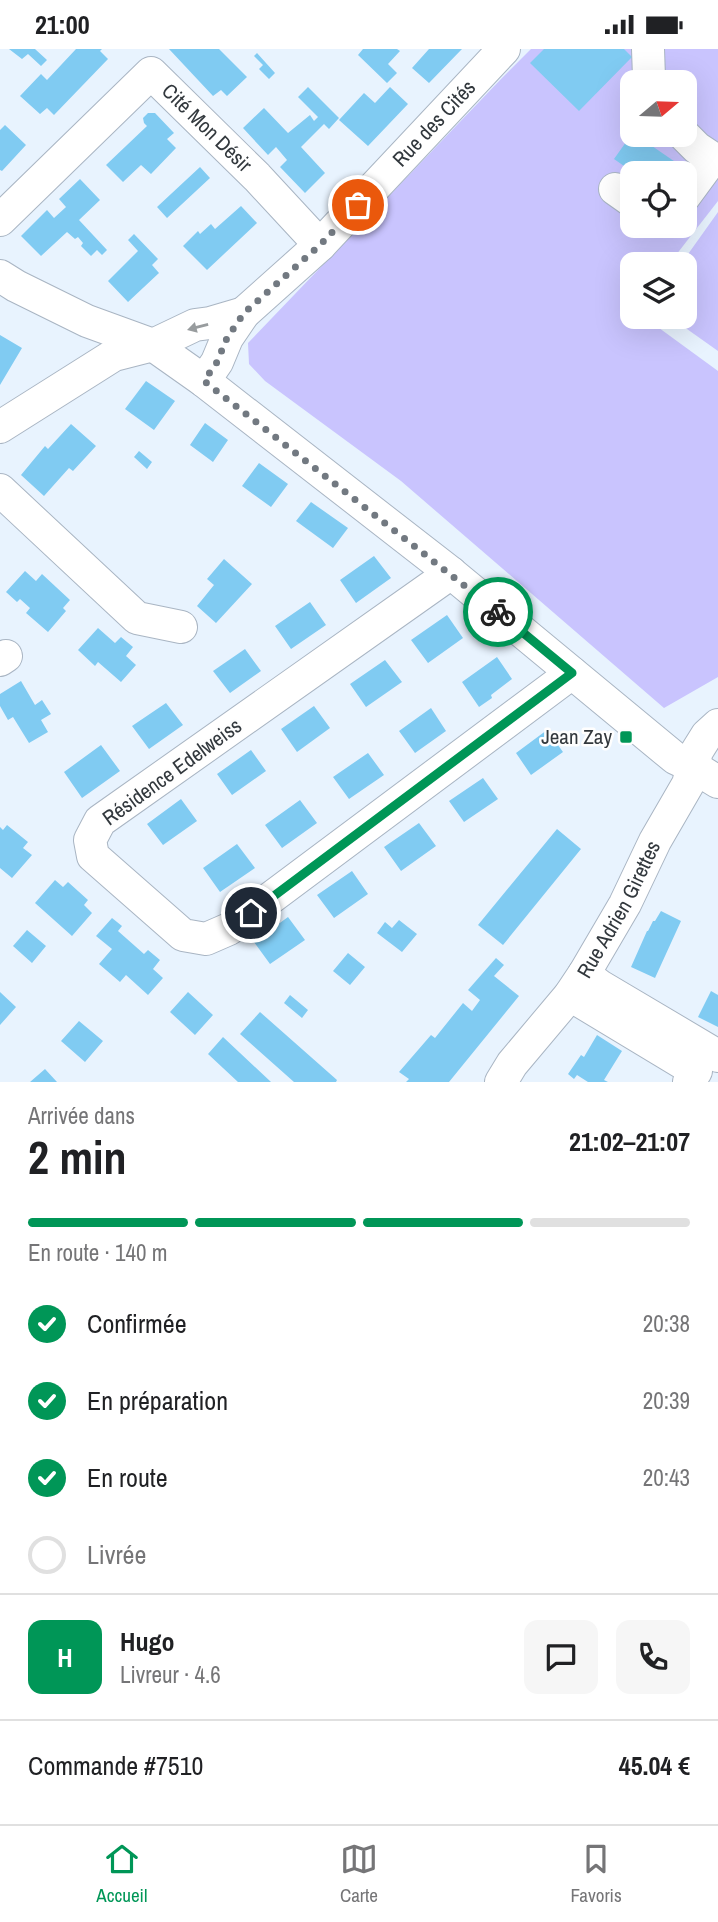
<!DOCTYPE html>
<html lang="fr">
<head>
<meta charset="utf-8">
<style>
	body { margin:0; font-family:"Archivo Narrow",sans-serif; background:#f6f6f6; color:#202124; height:100vh; display:flex; flex-direction:column; font-size:26px; white-space:nowrap }
	* { box-sizing:border-box; margin:0 }
	p { font-size:23px; color:#757577 }
	.icon { flex:none; width:38px; height:38px; fill:none; stroke:currentColor; stroke-width:2; stroke-linecap:round; stroke-linejoin:round }
	.map { position:relative; height:1033px; overflow:hidden }
	.sheet { display:flex; flex-direction:column; background:#fff; flex:1 }
	.sheet>* { flex:none }
	.needle { width:46px; rotate:71deg }
	.buttons { position:absolute; left:620px; top:21px; display:grid; gap:14px }
	.buttons a { display:grid; place-items:center; width:77px; height:77px; border-radius:14px; background:#fff; box-shadow:0 7px 28px #0002; font-size:35px }
	.pin { position:absolute; display:grid; place-items:center; width:60px; height:60px; color:#fff; margin:-30px; border:4px solid #fff; border-radius:50%; box-shadow:0 2px 7px #0007 }
	.courier { position:absolute; display:grid; place-items:center; width:70px; height:70px; margin:-35px; border:5px solid #009657; border-radius:50%; background:#fff; color:#222; box-shadow:0 2px 9px #0007 }
	.summary em { font-style:normal; font-weight:700 }
	.summary div { display:flex; flex-direction:column-reverse }
	.summary { display:flex; align-items:center; justify-content:space-between; height:119px; padding:0 28px }
	h1 { font-size:46px; font-weight:700; line-height:52px }
	.bar { display:grid; grid-template-columns:repeat(4,1fr); gap:10px 7px; align-content:center; height:84px; padding:0 28px }
	.bar i { height:9px; border-radius:5px; background:#e0e0e0 }
	.bar .on { background:#009657 }
	.bar p { grid-column:span 4 }
	.line { display:flex; align-items:center; gap:18px; padding:0 28px; border-top:2px solid #e0e0e0 }
	.line div { flex:1 }
	.round { display:grid; place-items:center; flex:none; width:74px; height:74px; border-radius:14px; background:#f6f6f6 }
	ol { padding:0 28px; list-style:none }
	li { display:flex; align-items:center; gap:21px; height:77px }
	li p { margin-inline-start:auto }
	li .icon { padding:7px; border-radius:50%; background:#009657; color:#fff; stroke-width:4 }
	li:last-child { color:#757577 }
	li i { width:38px; height:38px; border:4px solid #e0e0e0; border-radius:50% }
	.status { display:flex; justify-content:space-between; align-items:center; height:49px; padding:0 35px; background:#fff; direction:ltr }
	.status svg { height:19px; fill:currentColor }
	.menu { display:flex; justify-content:space-around; align-items:center; height:98px; border-top:2px solid #e0e0e0; background:#fff; font-size:19px; color:#757577 }
	.menu a { display:grid; justify-items:center; gap:4px }
	.menu .on { color:#009657 }
	.map>svg:first-child { display:block }
	.green { fill:#c9c4fe; fill-rule:evenodd }
	.building { fill:#80cbf2 }
	.lines { fill:none; stroke-linecap:round; stroke-linejoin:round }
	.minor-casing { stroke:#a9b5c3; stroke-width:34 }
	.minor { stroke:#fff; stroke-width:32 }
	.oneway { fill:#989c9e }
	.done { stroke:#727981; stroke-width:7; stroke-dasharray:0 12.6 }
	.route { stroke:#009657; stroke-width:9 }
	.poi-dot { fill:#009657; stroke:#fefefe; stroke-width:2.5 }
	.labels { text-anchor:middle; stroke-width:5; stroke-linejoin:round; paint-order:stroke }
	.street-label { font-size:21px; fill:#32383d; stroke:#fefefe }
	.poi-label { font-size:21px; fill:#32383d; stroke:#fefefe; text-anchor:end }
</style>
</head>
<body>
<div class="status"><b>21:00</b><svg viewBox="0 0 49 12"><path d="M0 12V9h3v3zM5 12V6h3v6zM10 12V3h3v9zM15 12V0h3v12zM26 1h20v11H26zM47 4h2v5h-2z"/></svg></div>
<div class="map">
<svg width="718" height="1033" viewBox="0 0 718 1033">
	<rect width="100%" height="100%" fill="#e8f3fe"/>
	<path class="green" d="M531 0H718V152L669 215H632V268H644L718 322V628L664 659 401 432 265 332 249 315 248 294 502 29ZM632 33H684V86H632ZM632 124H684V177H632Z
		M718 163V302L670 268H684V215H681Z"/>
	<path class="building" d="M9 0H35L47 11 41 17 28 5 22 10Z
		M76 0H102L100 2 108 10 54 66 47 59 40 65 20 47 41 25 47 31Z
		M169 0H219L247 28 227 47 221 41 213 47Z
		M363 0H397L400 2 388 15 397 24 387 34 358 6Z
		M429 0H462L429 34 412 19Z
		M544 0H624L632 8 579 62 530 14Z
		M257 4 275 24 269 30 259 20 263 16 254 7Z
		M308 38 339 69 329 80 324 75 301 98 325 124 305 144 280 118 287 111 276 98 268 106 243 79 264 59 288 84 310 66 314 72 318 68 298 48Z
		M390 38 408 55 368 97 339 71 364 44 375 54Z
		M148 64H155L174 84 167 90 176 99 151 125 141 116 123 133 106 116 147 77 144 74 143 69Z
		M5 76 26 96 2 122 0 121V81Z
		M631 86H636L684 119 681 124H634L614 110Z
		M200 118 210 129 167 169 157 158Z
		M80 130 100 151 79 171 107 201 102 206 97 201 91 207 81 197 83 194 78 188 75 190 67 183 41 207 21 187 47 161 54 169 66 158 59 150Z
		M241 157 257 174 207 221 183 197 198 182 200 185 211 175 215 180Z
		M134 185 158 210 152 216 159 224 128 253 108 232 138 202 128 191Z
		M0 286 22 299 0 336Z
		M146 332 175 352 154 381 125 360Z
		M205 374 228 391 213 413 190 396Z
		M71 375 96 397 73 422 69 419 44 447 21 426 45 397 48 400Z
		M139 402 152 413 147 420 134 408Z
		M259 414 288 435 271 458 242 437Z
		M311 453 348 479 333 499 296 472Z
		M374 507 391 529 356 554 340 531Z
		M224 510 252 535 216 574 197 557 214 536 207 530Z
		M25 522 36 532 42 525 70 551 63 559 66 562 48 583 26 564 30 559 20 550 17 553 6 543Z
		M310 553 326 576 291 600 275 577Z
		M447 566 463 589 428 614 411 591Z
		M98 579 115 594 121 588 133 598 126 607 136 616 121 633 98 613 95 617 78 601Z
		M245 600 261 622 230 644 213 622Z
		M497 608 512 630 491 646 492 649 479 658 462 633Z
		M385 611 402 633 366 658 350 635Z
		M21 632 35 656 42 651 51 665 41 671 48 683 29 694 13 668 8 671 0 657V645Z
		M166 654 183 676 149 700 132 677Z
		M314 657 330 679 297 703 281 680Z
		M431 659 446 682 415 704 399 682Z
		M547 681 563 703 531 726 516 704Z
		M101 696 120 722 82 749 64 723Z
		M251 701 266 722 232 746 217 725Z
		M368 704 384 726 349 750 333 728Z
		M483 729 498 750 464 773 449 752Z
		M181 750 197 772 163 796 147 775Z
		M300 751 317 774 282 799 265 776Z
		M419 774 436 797 401 822 384 798Z
		M7 776 28 793 23 799 32 806 12 829 0 819V778L3 781Z
		M557 780 581 800 503 896 478 876Z
		M237 795 255 819 220 843 203 819Z
		M352 822 368 845 334 869 317 846Z
		M55 831 63 838 68 833 88 851 84 856 92 864 72 887 35 854Z
		M661 862 681 872 655 929 631 918 647 882H648L653 872H655Z
		M288 868 305 891 270 915 254 893Z
		M112 869 122 877 118 882 144 905 148 901 160 911 153 920 163 929 148 946 126 926 120 933 99 915 112 900 96 887Z
		M399 871 417 885 402 903 377 884 385 873 392 879Z
		M27 881 46 897 32 914 13 897Z
		M348 904 365 918 350 936 333 922Z
		M496 909 504 916 494 927 519 947 449 1033H406L409 1030 399 1023 431 986 435 989 463 954 472 962 480 951 468 941Z
		M711 942 718 946V978L698 968Z
		M0 943 16 958 0 976Z
		M188 943 213 966 195 986 170 963Z
		M290 946 308 961 302 969 284 954Z
		M260 963 337 1031 336 1033H294L240 985Z
		M79 972 103 992 85 1013 61 992Z
		M597 986 622 1002 604 1031 608 1033H588L577 1026 574 1030 568 1025 581 1006 584 1008Z
		M223 988 271 1033H238L208 1005Z
		M45 1020 57 1033H30Z"/>
	<g class="lines">
		<g class="minor-casing">
			<g id="minor">
				<path d="M648 0 649 28 651 33"/>
				<path d="M684 86 697 99 718 113"/>
				<path d="M615 140 632 152"/>
				<path d="M684 148 712 110"/>
				<path id="s1" d="M0 171 151 24 257 128 320 196"/>
				<path d="M0 227 16 237 87 272 153 296 204 332 451 524 675 709 692 717 718 733"/>
				<path id="s2" d="M204 332 217 313 227 289 244 264 320 196 504 0"/>
				<path d="M0 378 114 306 153 296 195 276 210 274 244 264"/>
				<path d="M0 441 137 569 181 578"/>
				<path d="M451 524 100 772 90 791 93 807 183 886 206 890 229 880 572 624"/>
				<path d="M0 611 6 607"/>
				<path d="M584 925 600 937 718 1007"/>
				<path d="M570 946 696 1022 689 1033"/>
				<path id="s3" d="M501 1033 512 1015 570 946 584 925 625 855 655 792 688 735 697 702 707 686 718 676"/>
			</g>
		</g>
		<use href="#minor" class="minor"/>
	</g>
	<defs><path id="oneway-solid" d="M-6-.8H1V-3.2L6.5 0L1 3.2V.8H-6Z" transform="scale(1.75)"/></defs>
	<use class="oneway" href="#oneway-solid" transform="translate(198 278) rotate(165)"/>
	<g class="lines">
		<path class="done" d="M358 156 320 196 244 264 227 289 217 313 204 332 498 563"/>
		<path class="route" d="M251 864 572 624 498 563"/>
	</g>
	<rect class="poi-dot" x="619" y="681" width="14" height="14" rx="3.5"/>
	<g class="labels">
		<g class="street-label">
			<text dy="7" stroke="none"><textPath href="#s2" startOffset="348">Rue des Cités</textPath></text>
			<text dy="7" stroke="none"><textPath href="#s1" startOffset="289">Cité Mon Désir</textPath></text>
			<text transform="translate(172 723) rotate(-36)" y="7">Résidence Edelweiss</text>
			<text dy="7" stroke="none"><textPath href="#s3" startOffset="210">Rue Adrien Girettes</textPath></text>
		</g>
		<g class="poi-label">
			<text x="612" y="695">Jean Zay</text>
		</g>
	</g>
</svg>
<div class="buttons">
<a><svg class="needle" viewBox="-14 -14 28 28"><path d="M0-13l5 13h-10z" fill="#e53935"/><path d="M0 13l5-13h-10z" fill="#757577"/></svg></a>
<a><svg class="icon" aria-label="locate" viewBox="0 0 24 24"><circle cx="12" cy="12" r="6"/><path d="M12 2v4M12 18v4M2 12h4M18 12h4"/></svg></a>
<a><svg class="icon" aria-label="layers" viewBox="0 0 24 24"><path d="M12 4l9 5-9 5-9-5zM3 14l9 5 9-5"/></svg></a>
</div>
<div class="pin" style="left:358px;top:156px;background:#ea580c"><svg class="icon" aria-label="bag" viewBox="0 0 24 24"><path d="M5 8h14l-1 12H6zM9 8a3 3 0 0 1 6 0"/></svg></div>
<div class="pin" style="left:251px;top:864px;background:#1f2937"><svg class="icon" aria-label="home" viewBox="0 0 24 24"><path d="M3 11l9-7 9 7M6 9v11h12V9"/></svg></div>
<div class="courier" style="left:498px;top:563px"><svg class="icon" aria-label="bike" viewBox="0 0 24 24"><circle cx="6" cy="16" r="4"/><circle cx="18" cy="16" r="4"/><path d="M6 16l4-8h5l3 8M10 8l3 8H6M13 5h3"/></svg></div>
</div>
<section class="sheet">
<div class="summary"><div><h1>2 min</h1><p>Arrivée dans</p></div><em>21:02–21:07</em></div>
<div class="bar"><i class="on"></i><i class="on"></i><i class="on"></i><i></i><p>En route · 140 m</p></div>
<ol>
<li><svg class="icon" aria-label="check" viewBox="0 0 24 24"><path d="M5 12l5 5 9-10"/></svg>Confirmée<p>20:38</p></li>
<li><svg class="icon" aria-label="check" viewBox="0 0 24 24"><path d="M5 12l5 5 9-10"/></svg>En préparation<p>20:39</p></li>
<li><svg class="icon" aria-label="check" viewBox="0 0 24 24"><path d="M5 12l5 5 9-10"/></svg>En route<p>20:43</p></li>
<li><i></i>Livrée</li>
</ol>
<div class="line" style="height:126px"><b class="round" style="background:#009657;color:#fff">H</b><div><b>Hugo</b><p>Livreur · 4.6</p></div><a class="round"><svg class="icon" aria-label="chat" viewBox="0 0 24 24"><path d="M4 5h16v11H9l-5 4z"/></svg></a><a class="round"><svg class="icon" aria-label="phone" viewBox="0 0 24 24"><path d="M5 4h4l2 5-3 2q2 4 5 5l2-3 5 2v4C11 20 4 13 5 4z"/></svg></a></div>
<div class="line" style="height:91px"><div>Commande #7510</div><b>45.04 €</b></div>
</section>
<nav class="menu">
<a class="on"><svg class="icon" aria-label="home" viewBox="0 0 24 24"><path d="M3 11l9-7 9 7M6 9v11h12V9"/></svg>Accueil</a>
<a><svg class="icon" aria-label="map" viewBox="0 0 24 24"><path d="M3 6l6-2 6 2 6-2v14l-6 2-6-2-6 2zM9 4v14M15 6v14"/></svg>Carte</a>
<a><svg class="icon" aria-label="saved" viewBox="0 0 24 24"><path d="M7 4h10v16l-5-4-5 4z"/></svg>Favoris</a>
</nav>
</body>
</html>
